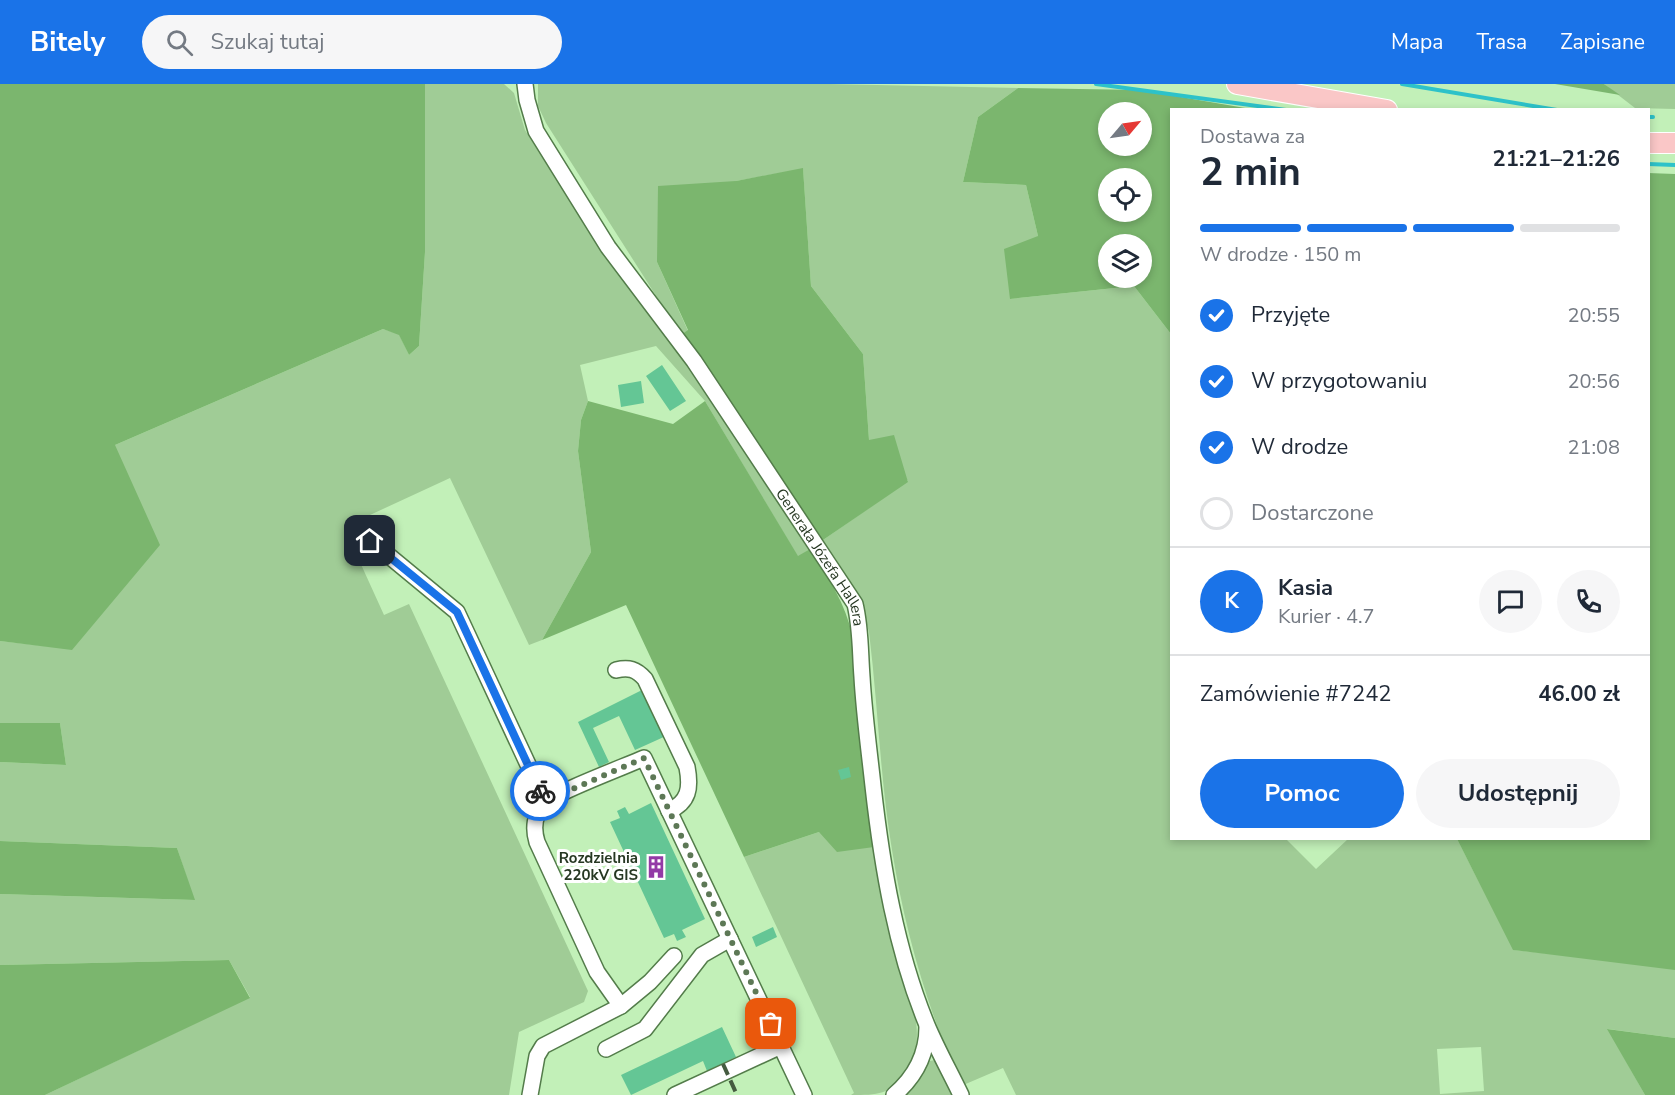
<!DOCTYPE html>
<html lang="pl">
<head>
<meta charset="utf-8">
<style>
	body { margin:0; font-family:"Nunito Sans",sans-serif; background:#f6f6f7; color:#1f2937; height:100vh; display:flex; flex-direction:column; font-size:22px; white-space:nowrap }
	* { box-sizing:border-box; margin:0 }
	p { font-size:20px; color:#747a83 }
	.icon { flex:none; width:33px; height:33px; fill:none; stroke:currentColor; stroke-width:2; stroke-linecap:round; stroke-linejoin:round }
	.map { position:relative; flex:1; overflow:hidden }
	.sheet { position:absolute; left:1170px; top:24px; width:480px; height:732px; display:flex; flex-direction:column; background:#fff; border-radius:0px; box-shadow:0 3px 9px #0003 }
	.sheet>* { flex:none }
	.needle { width:39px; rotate:61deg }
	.buttons { position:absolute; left:1098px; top:18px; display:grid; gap:12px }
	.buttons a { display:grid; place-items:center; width:54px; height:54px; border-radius:50%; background:#fff; box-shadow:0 3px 9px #0003; font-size:30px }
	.pin { position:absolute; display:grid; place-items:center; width:51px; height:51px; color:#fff; margin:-26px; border-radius:12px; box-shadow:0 3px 9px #0006 }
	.courier { position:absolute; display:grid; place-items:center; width:60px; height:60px; margin:-30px; border:4px solid #1a73e8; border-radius:50%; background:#fff; color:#222; box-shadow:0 2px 8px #0007 }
	.overview em { font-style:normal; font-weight:700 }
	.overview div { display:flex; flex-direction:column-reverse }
	.overview { display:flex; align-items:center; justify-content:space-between; height:102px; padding:0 30px }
	h1 { font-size:39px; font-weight:700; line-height:45px }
	.bar { display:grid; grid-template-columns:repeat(4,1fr); gap:9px 6px; align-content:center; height:72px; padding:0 30px }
	.bar i { height:8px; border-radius:4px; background:#e0e1e3 }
	.bar .current { background:#1a73e8 }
	.bar p { grid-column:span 4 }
	.line { display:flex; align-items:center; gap:15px; padding:0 30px; border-top:2px solid #e0e1e3 }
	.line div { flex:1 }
	.round { display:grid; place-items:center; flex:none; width:63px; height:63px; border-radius:32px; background:#f6f6f7 }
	ol { padding:0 30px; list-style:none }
	li { display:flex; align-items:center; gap:18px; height:66px }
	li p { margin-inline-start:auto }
	li .icon { padding:6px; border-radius:50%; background:#1a73e8; color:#fff; stroke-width:4 }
	li:last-child { color:#747a83 }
	li i { width:33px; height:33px; border:3px solid #e0e1e3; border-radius:50% }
	.cta { display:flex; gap:12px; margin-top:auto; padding:12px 30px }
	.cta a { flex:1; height:69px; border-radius:36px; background:#1a73e8; color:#fff; font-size:24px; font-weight:700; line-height:69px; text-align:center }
	.cta a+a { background:#f6f6f7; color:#1f2937 }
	header { display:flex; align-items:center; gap:36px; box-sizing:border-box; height:84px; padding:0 30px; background:#1a73e8; color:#fff }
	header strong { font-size:28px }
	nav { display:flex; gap:33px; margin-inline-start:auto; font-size:21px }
	.search { width:420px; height:54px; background:#f6f6f7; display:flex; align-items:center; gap:15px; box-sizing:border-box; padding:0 21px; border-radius:33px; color:#747a83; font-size:22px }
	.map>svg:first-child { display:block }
	.green { fill:#a0cc96; fill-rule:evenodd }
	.forest { fill:#7bb66e; fill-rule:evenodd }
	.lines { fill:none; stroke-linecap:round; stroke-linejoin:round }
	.stream { stroke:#2dc2c9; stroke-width:4 }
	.building { fill:#64c695 }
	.minor-casing { stroke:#537c4a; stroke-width:18 }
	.major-casing { stroke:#fff; stroke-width:22 }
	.minor { stroke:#fff; stroke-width:15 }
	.major { stroke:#fac7c7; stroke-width:20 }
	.rail { stroke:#455b40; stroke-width:4; stroke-dasharray:12 6; stroke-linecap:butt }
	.done { stroke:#5d7856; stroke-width:6; stroke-dasharray:0 10.8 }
	.route { stroke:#1a73e8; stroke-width:8 }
	.labels { text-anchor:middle; stroke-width:6; stroke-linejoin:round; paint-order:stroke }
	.street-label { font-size:15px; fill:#263722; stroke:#fff }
	.poi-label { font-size:15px; font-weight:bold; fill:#263722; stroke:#fff; text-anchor:end }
</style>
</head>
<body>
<header>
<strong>Bitely</strong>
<div class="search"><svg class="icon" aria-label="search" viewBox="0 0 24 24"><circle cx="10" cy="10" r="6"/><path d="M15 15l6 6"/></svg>Szukaj tutaj</div>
<nav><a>Mapa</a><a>Trasa</a><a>Zapisane</a></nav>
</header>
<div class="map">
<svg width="1675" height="1011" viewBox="0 0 1675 1011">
	<rect width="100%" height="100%" fill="#c2f0b8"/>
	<path class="green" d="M425 0H504L514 9 525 46 609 178 683 275 810 465 798 473 705 317 656 262 580 281 588 317 581 336 578 367 591 468 542 556 529 561 450 394 344 443 384 531 409 520 588 907 584 918 519 948 509 1011H45L250 913 229 876 0 881V810L194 816 177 764 0 757V678L66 681 60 639H0V557L72 565 115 361 383 245 399 250 409 271 419 262 425 168Z
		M538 0H830L1018 4 978 33 963 98 1026 101 1038 152 1010 215 1134 202 1171 250 1172 754 1286 755 1316 785 1348 755H1457L1514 866 1675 883V954L1608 945 1645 1011H1016L1003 984 961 1002C928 926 905 848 892 766 880 694 878 621 869 548 858 508 846 489 823 456L908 397 869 356 863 270 811 202 803 85 736 97 657 178 688 247 681 251 546 39 538 22ZM1481 963 1484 1007 1440 1010 1437 965Z
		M1604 0H1675V25L1635 24Z
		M819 748 874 763C880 794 883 827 891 857 903 899 933 947 906 988 890 1011 878 1011 851 1011L854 1009 744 773Z
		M936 976 955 1011H905L917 999 929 977Z"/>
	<path class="forest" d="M0 0H425V168L419 262 409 271 399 251 383 245 115 361 160 461 72 566 0 557Z
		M1555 0H1604L1620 11Z
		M1018 4 1140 6 1251 25 1172 26 1171 250 1134 202 1010 215 1004 165 1038 152 1026 101 963 98 978 33ZM1108 28H1142V62H1108ZM1108 94H1142V128H1108ZM1108 160H1142V194H1108Z
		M803 84 811 202 863 270 869 356 894 351 908 398 823 456 681 251 688 246 657 178 658 102 736 97Z
		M1648 89 1675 90V886L1513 866 1457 755 1648 754Z
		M588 317 673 340 705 317 798 472 810 465C829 494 845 519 853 553L874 763 837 768 819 748 744 773 626 521 542 556 591 468 578 367 581 336Z
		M0 639H60L66 681 0 678Z
		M0 757 177 764 195 816 0 810Z
		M229 876 250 914 45 1011H0V881Z
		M1607 945 1675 954V1011H1645Z"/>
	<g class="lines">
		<path class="stream" d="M1096 0 1286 26
			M1402 0 1557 26
			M1648 33H1653
			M1648 80 1675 81"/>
	</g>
	<path class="building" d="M662 281 686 317 670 327 646 292Z
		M641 297 644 319 621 323 618 301Z
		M644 605 666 652 635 666 619 632 593 644 609 678 599 683 578 638Z
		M849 683 851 693 841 696 838 686Z
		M651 719 705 835 682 846 686 853 677 857 674 850 664 854 610 738 620 734 617 727 625 723 629 730Z
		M773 843 777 853 756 863 752 853Z
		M722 943 736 973 707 987 703 977 631 1011 621 991Z"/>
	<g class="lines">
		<g class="minor-casing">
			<g id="minor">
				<path id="s1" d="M525 0 527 16 536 47 608 163 694 277 855 520C861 545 860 568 862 593 864 629 869 665 873 702 882 782 896 866 927 941 937 965 950 988 961 1011"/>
				<path d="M371 457 457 528 545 717"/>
				<path d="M616 586C629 583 636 585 645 595L687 683C691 704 689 718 669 727"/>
				<path d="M621 922 597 888 537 758C533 745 534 730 545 719 554 709 626 682 644 674L804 1011"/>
				<path d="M606 965 645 945 702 871 730 855"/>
				<path d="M530 1011 537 972 543 962 621 922 650 898 674 872"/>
				<path d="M675 1011 781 962"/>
				<path d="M894 1011C915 993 927 971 927 943"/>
			</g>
		</g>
		<g class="major-casing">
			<path id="major" d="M1237 0 1387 26
				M1648 59H1675"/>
		</g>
		<use href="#minor" class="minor"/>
		<use href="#major" class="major"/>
		<path class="rail" d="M723 980 737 1011"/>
	</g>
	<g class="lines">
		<path class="done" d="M540 707 545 717 644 674 771 940"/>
		<path class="route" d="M370 457 457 528 540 707"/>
	</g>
	<defs>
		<g id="building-bare" transform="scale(1.8)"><path d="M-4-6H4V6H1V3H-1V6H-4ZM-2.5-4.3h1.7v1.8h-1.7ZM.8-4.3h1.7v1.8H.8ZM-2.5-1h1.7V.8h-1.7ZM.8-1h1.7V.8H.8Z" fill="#933aa6" stroke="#fff" stroke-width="2.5" paint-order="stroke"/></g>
	</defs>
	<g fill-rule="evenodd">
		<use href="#building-bare" x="656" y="783"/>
	</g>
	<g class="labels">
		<g class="street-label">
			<text dy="5" stroke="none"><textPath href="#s1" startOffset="562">Generała Józefa Hallera</textPath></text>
		</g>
		<g class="poi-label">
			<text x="638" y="779">Rozdzielnia<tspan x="638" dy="17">220kV GIS</tspan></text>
		</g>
	</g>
</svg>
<div class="buttons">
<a><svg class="needle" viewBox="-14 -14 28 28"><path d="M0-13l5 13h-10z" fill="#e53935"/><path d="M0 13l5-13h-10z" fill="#747a83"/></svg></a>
<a><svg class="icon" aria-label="locate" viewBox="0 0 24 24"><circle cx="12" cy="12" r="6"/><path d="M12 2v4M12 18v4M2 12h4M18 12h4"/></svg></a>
<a><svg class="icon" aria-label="layers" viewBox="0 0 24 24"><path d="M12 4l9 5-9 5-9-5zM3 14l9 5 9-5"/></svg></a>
</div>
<div class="pin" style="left:771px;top:940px;background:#ea580c"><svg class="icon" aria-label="bag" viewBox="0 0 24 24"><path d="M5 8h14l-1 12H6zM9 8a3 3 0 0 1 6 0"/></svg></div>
<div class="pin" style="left:370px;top:457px;background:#1f2937"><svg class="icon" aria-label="home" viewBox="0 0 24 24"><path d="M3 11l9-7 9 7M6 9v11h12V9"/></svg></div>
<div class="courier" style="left:540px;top:707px"><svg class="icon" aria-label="bike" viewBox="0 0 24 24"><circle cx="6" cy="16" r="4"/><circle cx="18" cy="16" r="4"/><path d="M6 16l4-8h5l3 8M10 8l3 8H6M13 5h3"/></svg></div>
<section class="sheet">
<div class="overview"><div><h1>2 min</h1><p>Dostawa za</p></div><em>21:21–21:26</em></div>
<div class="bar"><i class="current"></i><i class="current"></i><i class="current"></i><i></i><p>W drodze · 150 m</p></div>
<ol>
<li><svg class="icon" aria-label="check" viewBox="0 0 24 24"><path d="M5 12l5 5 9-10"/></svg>Przyjęte<p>20:55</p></li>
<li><svg class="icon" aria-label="check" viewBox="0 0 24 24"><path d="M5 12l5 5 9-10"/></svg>W przygotowaniu<p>20:56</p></li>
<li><svg class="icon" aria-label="check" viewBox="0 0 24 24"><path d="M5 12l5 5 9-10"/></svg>W drodze<p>21:08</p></li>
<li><i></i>Dostarczone</li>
</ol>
<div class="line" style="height:108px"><b class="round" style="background:#1a73e8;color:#fff">K</b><div><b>Kasia</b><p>Kurier · 4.7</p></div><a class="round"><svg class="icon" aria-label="chat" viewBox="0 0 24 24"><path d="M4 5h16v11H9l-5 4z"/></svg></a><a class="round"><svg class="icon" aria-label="phone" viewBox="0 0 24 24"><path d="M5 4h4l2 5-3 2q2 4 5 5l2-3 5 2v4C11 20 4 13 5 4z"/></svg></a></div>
<div class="line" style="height:78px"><div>Zamówienie #7242</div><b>46.00 zł</b></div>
<div class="cta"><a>Pomoc</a><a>Udostępnij</a></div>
</section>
</div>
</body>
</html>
